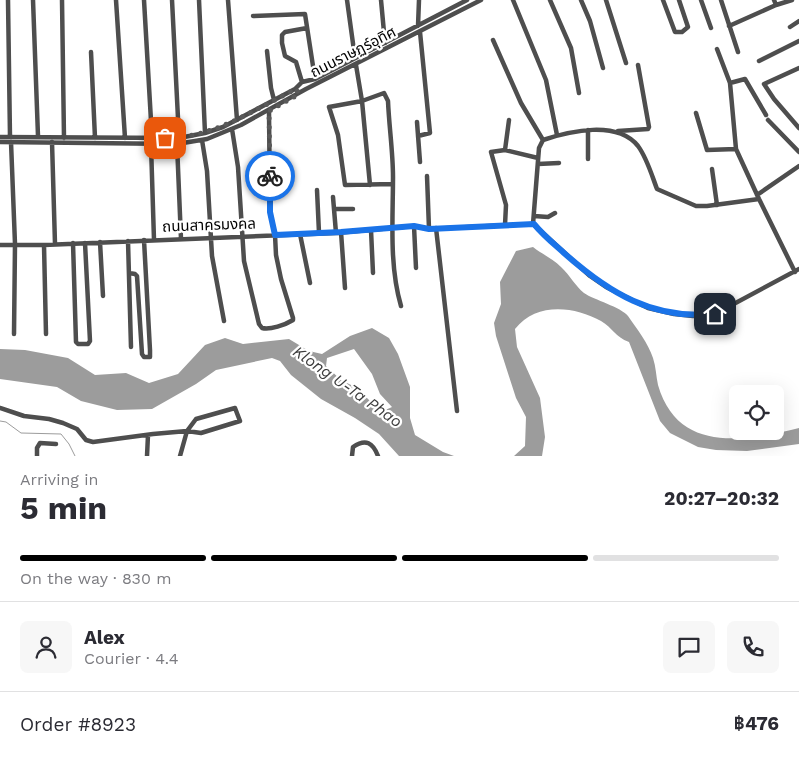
<!DOCTYPE html>
<html lang="en">
<head>
<meta charset="utf-8">
<style>
	body { margin:0; font-family:"Work Sans","Noto Sans Thai",sans-serif; background:#f7f7f7; color:#2b2b33; height:100vh; display:flex; flex-direction:column; font-size:19px; white-space:nowrap }
	* { box-sizing:border-box; margin:0 }
	p { font-size:16px; color:#7c7c81 }
	.icon { flex:none; width:28px; height:28px; fill:none; stroke:currentColor; stroke-width:2; stroke-linecap:round; stroke-linejoin:round }
	.map { position:relative; height:456px; overflow:hidden }
	.details { display:flex; flex-direction:column; background:#fff; flex:1 }
	.details>* { flex:none }
	.tools { position:absolute; left:729px; top:385px; display:grid; gap:10px }
	.tools a { display:grid; place-items:center; width:55px; height:55px; border-radius:8px; background:#fff; box-shadow:0 5px 20px #0002; font-size:25px }
	.pin { position:absolute; display:grid; place-items:center; width:42px; height:42px; color:#fff; margin:-21px; border-radius:10px; box-shadow:0 2px 8px #0006 }
	.courier { position:absolute; display:grid; place-items:center; width:50px; height:50px; margin:-25px; border:4px solid #1a73e8; border-radius:50%; background:#fff; color:#222; box-shadow:0 1px 6px #0007 }
	.headline em { font-style:normal; font-weight:700 }
	.headline div { display:flex; flex-direction:column-reverse }
	.headline { display:flex; align-items:center; justify-content:space-between; height:85px; padding:0 20px }
	h1 { font-size:32px; font-weight:700; line-height:38px }
	.bar { display:grid; grid-template-columns:repeat(4,1fr); gap:8px 5px; align-content:center; height:60px; padding:0 20px }
	.bar i { height:6px; border-radius:4px; background:#e1e1e2 }
	.bar .current { background:#000 }
	.bar p { grid-column:span 4 }
	.line { display:flex; align-items:center; gap:12px; padding:0 20px; border-top:1px solid #e1e1e2 }
	.line div { flex:1 }
	.round { display:grid; place-items:center; flex:none; width:52px; height:52px; border-radius:8px; background:#f7f7f7 }
	.map>svg:first-child { display:block }
	.water { fill:#9c9c9c; fill-rule:evenodd }
	.lines { fill:none; stroke-linecap:round; stroke-linejoin:round }
	.stream { stroke:#9c9c9c; stroke-width:1 }
	.minor { stroke:#4e4e4e; stroke-width:4.5 }
	.done { stroke:#595959; stroke-width:5; stroke-dasharray:0 9 }
	.route { stroke:#1a73e8; stroke-width:6 }
	.labels { text-anchor:middle; stroke-width:4.5; stroke-linejoin:round; paint-order:stroke }
	.street-label { font-size:15px; fill:#000; stroke:#fff }
	.water-label { font-size:16px; font-style:italic; fill:#3d3d3d; stroke:#fff }
</style>
</head>
<body>
<div class="map">
<svg width="799" height="456" viewBox="0 0 799 456">
	<rect width="100%" height="100%" fill="#fff"/>
	<path class="water" d="M533 247C542 254 553 259 561 267 570 275 575 286 584 293 594 300 621 307 628 316 637 329 648 343 653 358 656 367 656 376 658 385 678 454 745 441 799 428V444L747 451 716 450 698 447 670 433 660 421 629 342C615 337 613 328 601 321 574 306 536 302 515 329L517 347 540 398 545 437 542 456H514L525 446 526 417 516 398 496 336 494 323 501 304 500 282 516 251Z
		M372 328 389 338 398 354 410 387V418L415 435 443 452 454 456H399L379 434 355 418 321 399 291 375 280 361 272 358 216 370 196 384 152 409 117 410 81 401 57 387 0 379V349L25 350 68 358 95 375 126 373 149 383 178 374 205 345 225 338 243 344 289 339 309 351 322 354 350 336ZM354 349 372 374 380 394 392 407 381 412 357 388 341 380 326 366 327 358Z"/>
	<g class="lines">
		<path class="stream" d="M0 421 6 422 21 433 61 434 69 444 75 456"/>
		<path class="minor" d="M8 0 10 137
			M33 0 38 136
			M62 0 64 138
			M116 0 125 138
			M144 0 152 138
			M172 0 179 138
			M199 0 205 133
			M228 0 237 120
			M347 0 355 58
			M381 0 385 43
			M513 0 546 80 557 135
			M550 0 571 48 579 93
			M581 0 590 21 603 68
			M606 0 626 63
			M663 0 675 32H682L688 27 679 0
			M701 0 711 28
			M721 0 738 52
			M776 5 792 0
			M253 16 305 14 315 79
			M418 26 419 0
			M729 26 776 5 774 0
			M790 27 799 21
			M493 40 521 103 543 140
			M717 49 730 83 736 149 759 199 795 272
			M267 51 271 88 274 100
			M91 52 95 138
			M759 61 799 41
			M356 65 362 101 370 185
			M799 68 764 84 774 99 799 128
			M302 82 296 62 285 56 282 43V35L285 32 307 28
			M730 83 745 79 766 115
			M696 113 707 150 736 149
			M768 120 799 152
			M417 122 420 162
			M232 129 238 167 244 261 259 324 262 328C270 330 285 325 293 320V318L281 279 276 255 275 235 270 212 269 111
			M618 131 648 129 649 127 638 65
			M418 136 430 133 420 32
			M0 137 179 138 205 133 223 127 295 89 302 82 315 79 467 0
			M202 140 207 171 212 256 224 321
			M0 142 177 144 207 139 241 125 306 89 481 0
			M11 142 15 244 14 334
			M52 142 55 244
			M177 144 181 239
			M151 145 154 240
			M505 150 509 120
			M588 159V130
			M538 164 559 163
			M712 169 717 205
			M427 176 429 229
			M393 184 345 185 338 135 329 107 362 101 384 93 388 101C389 126 393 152 393 177 393 219 389 265 401 306
			M317 190 319 233
			M757 195 799 166
			M333 197 336 233
			M334 209H353
			M534 216 548 217 555 213
			M533 224 539 148 543 140C570 131 617 120 638 146 647 158 652 176 657 189L696 206H707L759 199
			M505 225 506 205 491 152 505 150 538 158
			M414 226 416 268
			M436 228 457 411
			M371 230 373 273
			M341 232 345 288
			M300 234 310 283
			M128 241 131 347
			M100 242 103 296
			M73 243 76 342 78 344H88L90 341 85 243
			M0 245H44L336 233 414 226 429 229 533 224 590 276 606 287 648 308 674 314 693 316 715 314 799 269
			M44 245 46 334
			M129 273 135 274 137 276 142 354 144 357H150V350L144 240
			M0 408 24 416 49 419 63 423 77 429 86 440 93 442 153 434 187 431 201 433 240 421 235 408 196 419 187 431 180 456
			M37 456V448L40 443 56 444
			M147 456 148 435
			M352 456 353 447C366 438 373 443 378 456"/>
	</g>
	<g class="lines">
		<path class="done" d="M165 138C214 138 253 110 296 89L299 94 269 111 270 176"/>
		<path class="route" d="M270 176V212L275 235 341 232 414 226 429 229 534 224C543 235 554 244 564 253 609 293 653 320 715 314"/>
	</g>
	<g class="labels">
		<g class="street-label">
			<text transform="translate(353 52) rotate(-27)" y="5">ถนนราษฏร์อุทิศ</text>
			<text transform="translate(209 225) rotate(-2)" y="5">ถนนสาครมงคล</text>
		</g>
		<g class="water-label">
			<text transform="translate(348 386) rotate(35)" y="6">Klong U-Ta Phao</text>
		</g>
	</g>
</svg>
<div class="tools">
<a><svg class="icon" aria-label="locate" viewBox="0 0 24 24"><circle cx="12" cy="12" r="6"/><path d="M12 2v4M12 18v4M2 12h4M18 12h4"/></svg></a>
</div>
<div class="pin" style="left:165px;top:138px;background:#ea580c"><svg class="icon" aria-label="bag" viewBox="0 0 24 24"><path d="M5 8h14l-1 12H6zM9 8a3 3 0 0 1 6 0"/></svg></div>
<div class="pin" style="left:715px;top:314px;background:#1f2937"><svg class="icon" aria-label="home" viewBox="0 0 24 24"><path d="M3 11l9-7 9 7M6 9v11h12V9"/></svg></div>
<div class="courier" style="left:270px;top:176px"><svg class="icon" aria-label="bike" viewBox="0 0 24 24"><circle cx="6" cy="16" r="4"/><circle cx="18" cy="16" r="4"/><path d="M6 16l4-8h5l3 8M10 8l3 8H6M13 5h3"/></svg></div>
</div>
<section class="details">
<div class="headline"><div><h1>5 min</h1><p>Arriving in</p></div><em>20:27–20:32</em></div>
<div class="bar"><i class="current"></i><i class="current"></i><i class="current"></i><i></i><p>On the way · 830 m</p></div>
<div class="line" style="height:90px"><a class="round"><svg class="icon" aria-label="person" viewBox="0 0 24 24"><circle cx="12" cy="8" r="4"/><path d="M4 21q1-7 8-7t8 7"/></svg></a><div><b>Alex</b><p>Courier · 4.4</p></div><a class="round"><svg class="icon" aria-label="chat" viewBox="0 0 24 24"><path d="M4 5h16v11H9l-5 4z"/></svg></a><a class="round"><svg class="icon" aria-label="phone" viewBox="0 0 24 24"><path d="M5 4h4l2 5-3 2q2 4 5 5l2-3 5 2v4C11 20 4 13 5 4z"/></svg></a></div>
<div class="line" style="height:65px"><div>Order #8923</div><b>฿476</b></div>
</section>
</body>
</html>
